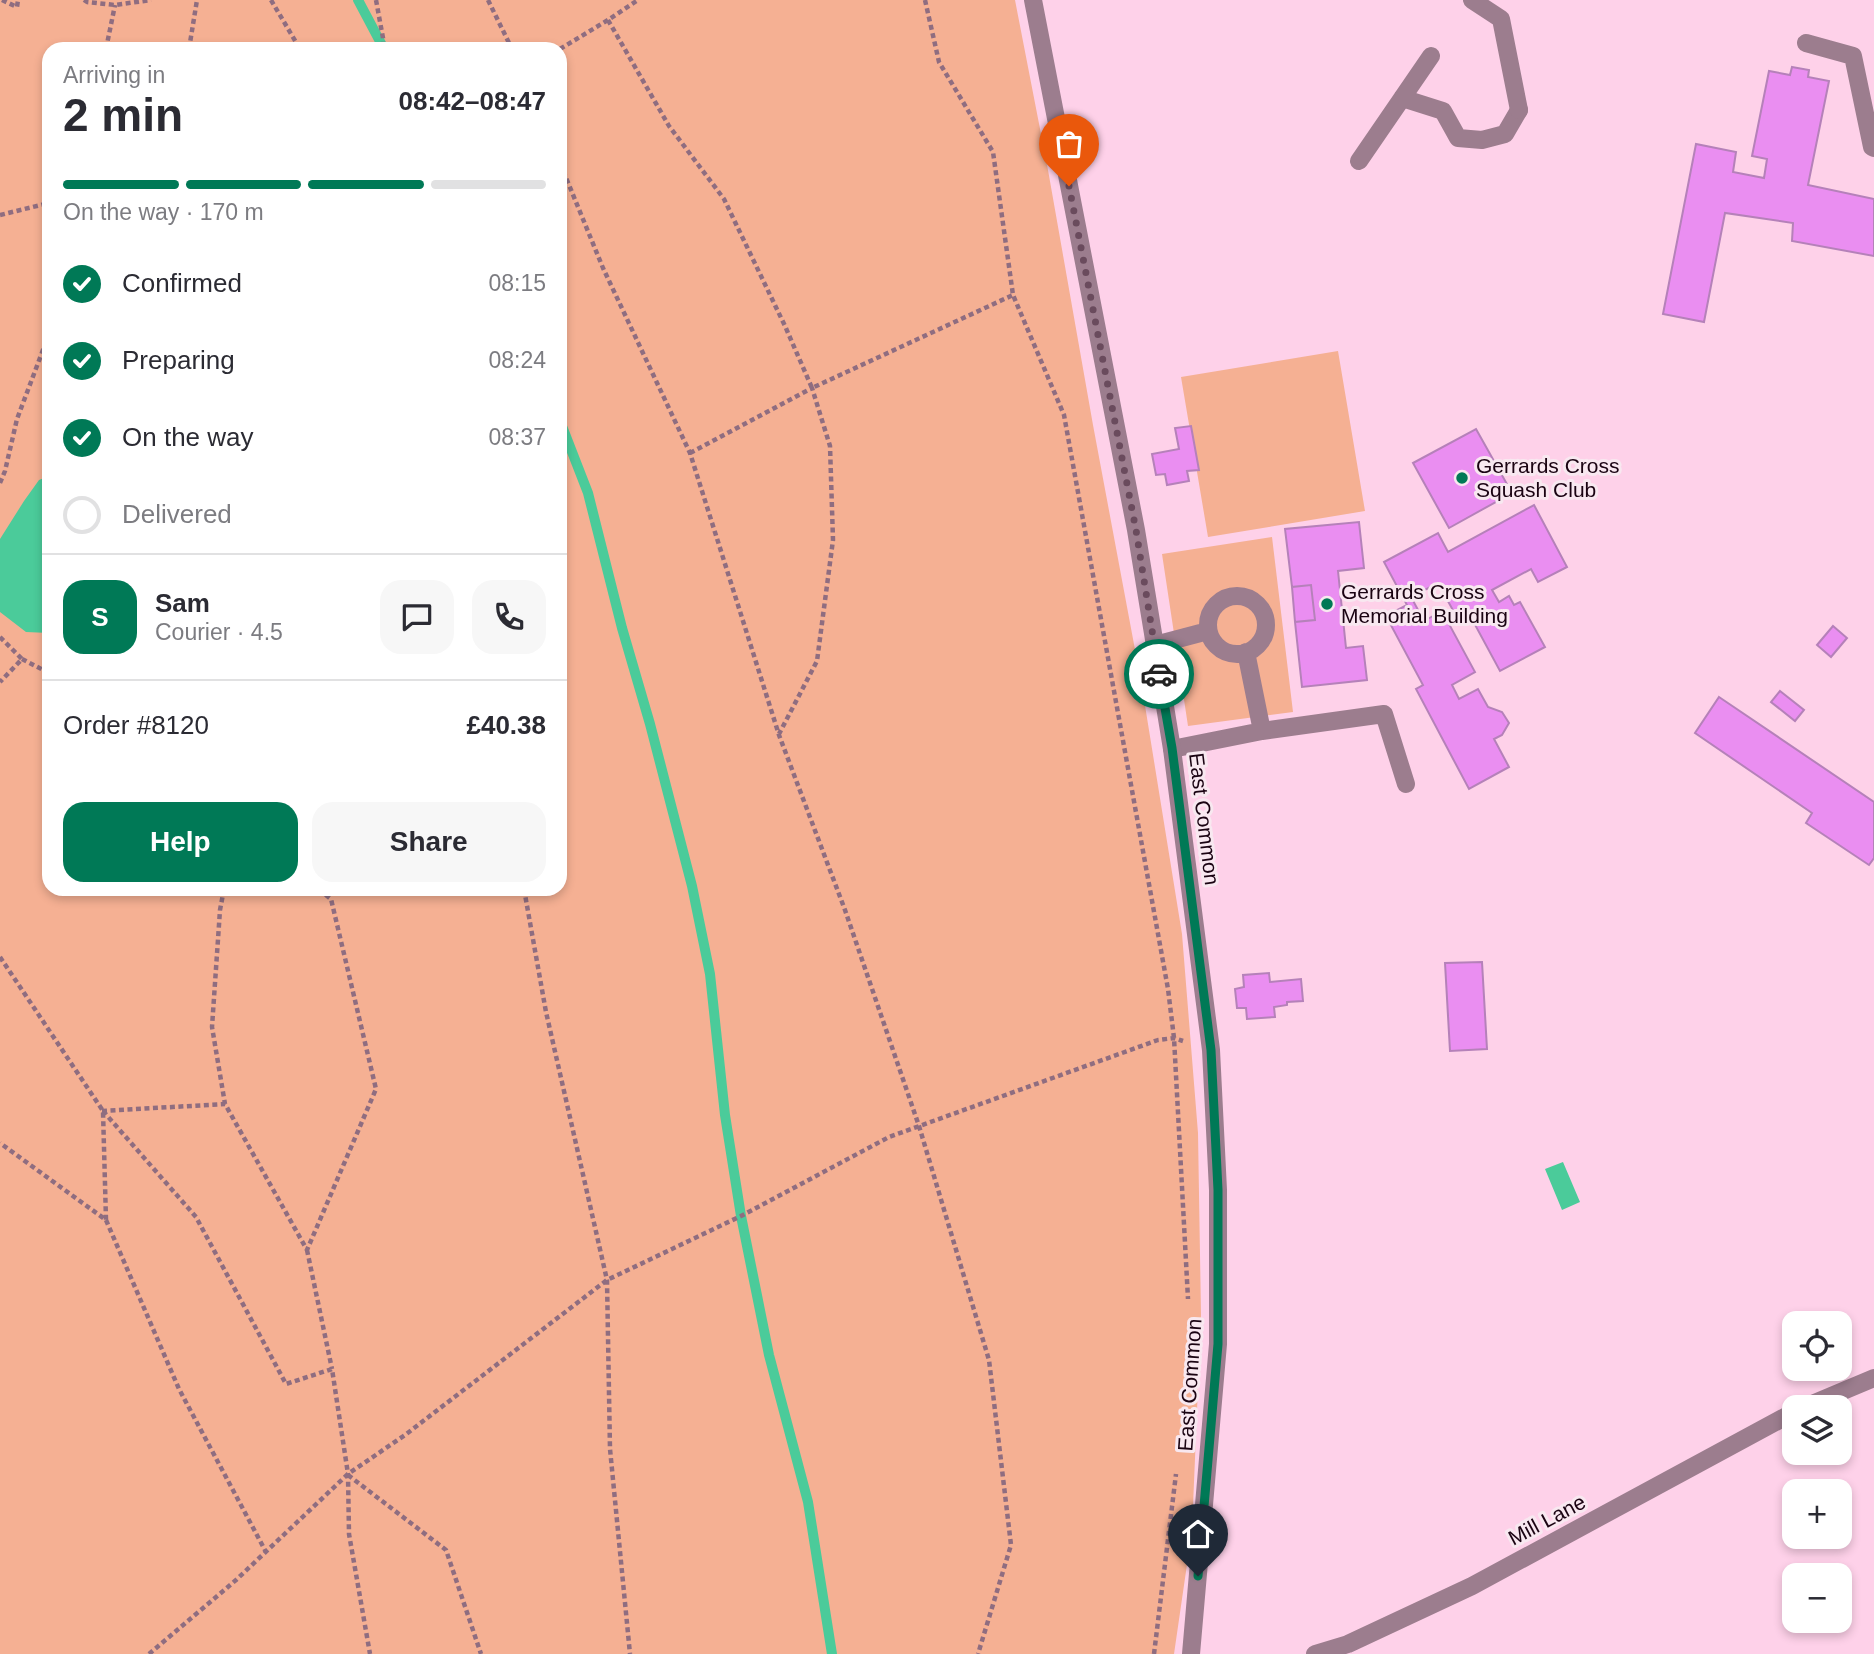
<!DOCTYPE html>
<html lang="en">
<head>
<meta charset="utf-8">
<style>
	body { margin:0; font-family:Helvetica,sans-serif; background:#f7f7f7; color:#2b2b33; height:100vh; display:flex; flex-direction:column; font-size:26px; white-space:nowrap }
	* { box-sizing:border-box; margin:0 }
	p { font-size:23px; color:#7c7c81 }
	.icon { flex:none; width:38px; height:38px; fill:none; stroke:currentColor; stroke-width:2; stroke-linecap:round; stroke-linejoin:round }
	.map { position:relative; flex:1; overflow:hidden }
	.side { position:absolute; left:42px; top:42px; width:525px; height:854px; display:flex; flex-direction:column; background:#fff; border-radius:21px; box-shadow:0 4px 10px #0003 }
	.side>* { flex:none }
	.controls { position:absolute; left:1782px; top:1311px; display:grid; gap:14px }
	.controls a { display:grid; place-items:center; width:70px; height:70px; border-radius:14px; background:#fff; box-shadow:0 4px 10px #0003; font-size:35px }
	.pin { position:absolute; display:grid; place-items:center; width:60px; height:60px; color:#fff; margin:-72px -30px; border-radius:50% 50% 50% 0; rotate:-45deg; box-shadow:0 0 7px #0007 }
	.pin .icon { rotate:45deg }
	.courier { position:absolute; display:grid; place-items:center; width:70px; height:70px; margin:-35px; border:5px solid #007956; border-radius:50%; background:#fff; color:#222; box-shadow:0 2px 9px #0007 }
	.head em { font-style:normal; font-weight:800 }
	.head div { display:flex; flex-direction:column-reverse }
	.head { display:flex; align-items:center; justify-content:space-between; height:119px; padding:0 21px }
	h1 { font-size:46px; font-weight:800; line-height:52px }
	.bar { display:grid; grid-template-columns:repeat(4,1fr); gap:10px 7px; align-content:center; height:84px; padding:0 21px }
	.bar i { height:9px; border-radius:5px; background:#e1e1e2 }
	.bar .on { background:#007956 }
	.bar p { grid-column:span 4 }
	.line { display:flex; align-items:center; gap:18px; padding:0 21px; border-top:2px solid #e1e1e2 }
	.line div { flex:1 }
	.round { display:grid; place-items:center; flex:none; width:74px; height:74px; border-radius:21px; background:#f7f7f7 }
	ol { padding:0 21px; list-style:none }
	li { display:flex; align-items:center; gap:21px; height:77px }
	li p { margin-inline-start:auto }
	li .icon { padding:7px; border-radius:50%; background:#007956; color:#fff; stroke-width:4 }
	li:last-child { color:#7c7c81 }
	li i { width:38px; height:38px; border:4px solid #e1e1e2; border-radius:50% }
	.cta { display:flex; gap:14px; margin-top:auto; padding:14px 21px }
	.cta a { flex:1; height:80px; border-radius:21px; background:#007956; color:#fff; font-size:28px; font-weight:800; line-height:80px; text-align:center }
	.cta a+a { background:#f7f7f7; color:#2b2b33 }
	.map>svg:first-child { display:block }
	.green { fill:#f5b093; fill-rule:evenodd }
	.water { fill:#4bcb9a }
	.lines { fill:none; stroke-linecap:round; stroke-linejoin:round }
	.stream { stroke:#4bcb9a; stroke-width:10 }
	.building { fill:#ea8ef1; stroke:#b581b9; stroke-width:2 }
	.path { stroke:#8f6d80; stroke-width:4.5; stroke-dasharray:5 3.5; stroke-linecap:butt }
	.lane { stroke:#9c7d8e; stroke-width:18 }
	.street { stroke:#9c7d8e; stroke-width:18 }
	.done { stroke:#6a4b5d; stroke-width:7; stroke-dasharray:0 12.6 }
	.route { stroke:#007956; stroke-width:9 }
	.poi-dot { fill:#007956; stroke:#f8e8f0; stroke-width:2.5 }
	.labels { text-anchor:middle; stroke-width:6; stroke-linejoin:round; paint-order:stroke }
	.poi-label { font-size:21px; fill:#1a0312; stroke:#f8e8f0; text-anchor:start }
	.street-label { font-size:21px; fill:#1a0312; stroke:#f8e8f0 }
</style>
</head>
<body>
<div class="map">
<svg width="1874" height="1654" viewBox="0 0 1874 1654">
	<rect width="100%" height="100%" fill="#fed1e9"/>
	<path class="green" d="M0 0H1015L1048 170 1093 425 1142 687 1182 934 1198 1133 1201 1315 1192 1530 1174 1654H0ZM49 49H560V889H49Z
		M1338 351 1365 511 1208 537 1181 377Z
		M1272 537 1293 712 1188 726 1162 554Z"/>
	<path class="water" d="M49 476V633L26 632 0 612V539L24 501 39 480Z
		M1563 1162 1580 1202 1562 1210 1545 1169Z"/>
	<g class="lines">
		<path class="stream" d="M358 0 384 49
			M560 421 588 493 622 628 650 724 692 886 710 974 725 1115 741 1216 769 1355 808 1502 832 1654"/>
	</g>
	<path class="building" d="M1792 67 1809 70 1808 77 1829 81 1808 185 1874 199V256L1792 241 1793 223 1725 213 1704 322 1663 314 1696 144 1736 152 1733 172 1764 178 1767 159 1752 156 1769 71 1790 75Z
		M1191 426 1199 470 1187 471 1189 481 1167 485 1165 474 1156 475 1152 454 1179 449 1175 428Z
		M1476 429 1512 493 1449 528 1413 463Z
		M1534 505 1567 567 1538 582 1531 569 1492 590 1499 602 1509 596 1514 605 1520 602 1545 647 1500 671 1466 608 1455 614 1438 583 1411 597 1424 621 1442 611 1475 672 1452 685 1459 699 1478 689 1488 707 1502 712 1509 723 1502 735 1494 739 1509 767 1469 789 1416 689 1423 685 1386 616 1407 605 1384 562 1438 533 1448 552Z
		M1359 522 1364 568 1338 571 1346 648 1363 646 1367 680 1302 687 1295 622 1315 620 1311 585 1292 587 1285 529Z
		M1311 585 1315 620 1295 622 1292 587Z
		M1833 626 1847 638 1831 657 1817 645Z
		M1780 691 1804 710 1795 721 1771 702Z
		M1719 697 1874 802V858L1869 865 1806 823 1812 813 1695 733Z
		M1482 962 1487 1049 1450 1051 1445 963Z
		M1269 973 1270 982 1301 979 1303 1001 1287 1002V1005L1274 1007 1275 1017 1247 1019 1246 1008H1237L1235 989 1244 987 1243 975Z"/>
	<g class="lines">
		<path class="path" d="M2 0 17 7 18 0
			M84 0 87 2 115 5 151 0
			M271 0 300 49
			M376 0 383 38V49
			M488 0 512 49
			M925 0 939 62 993 152 1013 295 1064 415 1168 989 1174 1038 1188 1299
			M608 20 669 126 724 199 785 326 812 388 1013 295
			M106 49 115 5
			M189 49 197 0
			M560 49 608 20 638 0
			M560 163 603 268 690 453 779 735 845 910 919 1126 989 1360 1011 1545 978 1654
			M0 215 49 203
			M690 453 812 388 830 446 833 540 817 661 779 734
			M0 483 5 471 17 419 49 334
			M0 637 22 659 0 682
			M22 659 49 673
			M224 889 220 910 212 1027 225 1104 307 1250 376 1089 331 899 318 889
			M524 889 546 1012 607 1280 610 1449 630 1654
			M0 957 103 1111 106 1220 0 1143
			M102 1111 225 1104
			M103 1111 196 1217 286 1384 332 1369 348 1474 349 1534 370 1654
			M106 1220 179 1389 266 1552
			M307 1250 332 1369
			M348 1475 446 1550 481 1654
			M149 1654 236 1580 348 1474 405 1435 607 1280 741 1216 889 1137 1158 1040 1174 1038 1183 1041
			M1154 1654 1176 1474"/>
		<path class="lane" d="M1806 43 1853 56 1872 147 1874 148
			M1402 98 1443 111 1458 138 1482 140 1505 134 1519 110
			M1359 161 1431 56
			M1208 625a29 29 0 1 1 58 0a29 29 0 1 1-58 0Z
			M1155 645 1208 631
			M1262 731 1384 714 1406 784
			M1172 749 1262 731 1246 652"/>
		<path class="street" d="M1033 0 1136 530 1172 749 1211 1050 1218 1190V1344L1191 1654
			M1472 0 1501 19 1519 110
			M1805 1407 1874 1378
			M1315 1654 1348 1644 1472 1586 1794 1412"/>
	</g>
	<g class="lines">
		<path class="done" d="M1069 186 1136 530 1159 674"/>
		<path class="route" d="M1159 674 1172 748 1211 1050 1218 1190V1344L1198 1576"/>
	</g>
	<g class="poi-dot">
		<circle cx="1462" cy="478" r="7"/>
		<circle cx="1327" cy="604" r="7"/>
	</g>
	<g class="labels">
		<g class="poi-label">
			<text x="1476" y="473">Gerrards Cross<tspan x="1476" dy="24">Squash Club</tspan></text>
			<text x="1341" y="599">Gerrards Cross<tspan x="1341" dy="24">Memorial Building</tspan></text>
		</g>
		<g class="street-label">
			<text transform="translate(1204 819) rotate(83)" y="7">East Common</text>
			<text transform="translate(1190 1385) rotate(-86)" y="7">East Common</text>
			<text transform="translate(1547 1520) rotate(-28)" y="7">Mill Lane</text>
		</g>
	</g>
</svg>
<div class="controls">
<a><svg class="icon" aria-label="locate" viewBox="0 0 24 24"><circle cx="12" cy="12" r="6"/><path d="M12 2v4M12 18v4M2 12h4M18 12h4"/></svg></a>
<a><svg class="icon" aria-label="layers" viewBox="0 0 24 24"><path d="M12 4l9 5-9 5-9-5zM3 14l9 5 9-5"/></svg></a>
<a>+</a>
<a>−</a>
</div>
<div class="pin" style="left:1069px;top:186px;background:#ea580c"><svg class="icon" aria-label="bag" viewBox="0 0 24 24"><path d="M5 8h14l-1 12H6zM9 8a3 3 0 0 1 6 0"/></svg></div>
<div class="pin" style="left:1198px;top:1576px;background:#1f2937"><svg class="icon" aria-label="home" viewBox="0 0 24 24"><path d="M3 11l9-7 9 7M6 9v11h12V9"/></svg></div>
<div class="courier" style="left:1159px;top:674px"><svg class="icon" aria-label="car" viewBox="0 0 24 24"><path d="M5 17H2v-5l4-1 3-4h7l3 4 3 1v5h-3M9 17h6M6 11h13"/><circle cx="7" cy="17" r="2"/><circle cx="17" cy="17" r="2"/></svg></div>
<section class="side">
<div class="head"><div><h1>2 min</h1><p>Arriving in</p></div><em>08:42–08:47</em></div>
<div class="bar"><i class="on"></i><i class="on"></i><i class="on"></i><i></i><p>On the way · 170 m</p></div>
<ol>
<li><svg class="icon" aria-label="check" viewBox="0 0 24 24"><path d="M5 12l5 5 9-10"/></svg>Confirmed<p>08:15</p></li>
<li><svg class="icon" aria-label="check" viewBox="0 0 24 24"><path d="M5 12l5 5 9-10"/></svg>Preparing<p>08:24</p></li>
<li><svg class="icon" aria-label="check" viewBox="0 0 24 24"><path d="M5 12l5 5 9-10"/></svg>On the way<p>08:37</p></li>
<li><i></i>Delivered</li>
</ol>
<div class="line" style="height:126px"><b class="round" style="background:#007956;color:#fff">S</b><div><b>Sam</b><p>Courier · 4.5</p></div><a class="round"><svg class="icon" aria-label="chat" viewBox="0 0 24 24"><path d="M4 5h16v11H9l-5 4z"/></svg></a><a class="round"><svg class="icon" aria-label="phone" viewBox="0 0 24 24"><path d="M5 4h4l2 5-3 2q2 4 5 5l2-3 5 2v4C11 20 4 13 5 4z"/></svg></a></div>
<div class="line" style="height:91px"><div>Order #8120</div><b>£40.38</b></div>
<div class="cta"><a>Help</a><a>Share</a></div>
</section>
</div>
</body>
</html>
